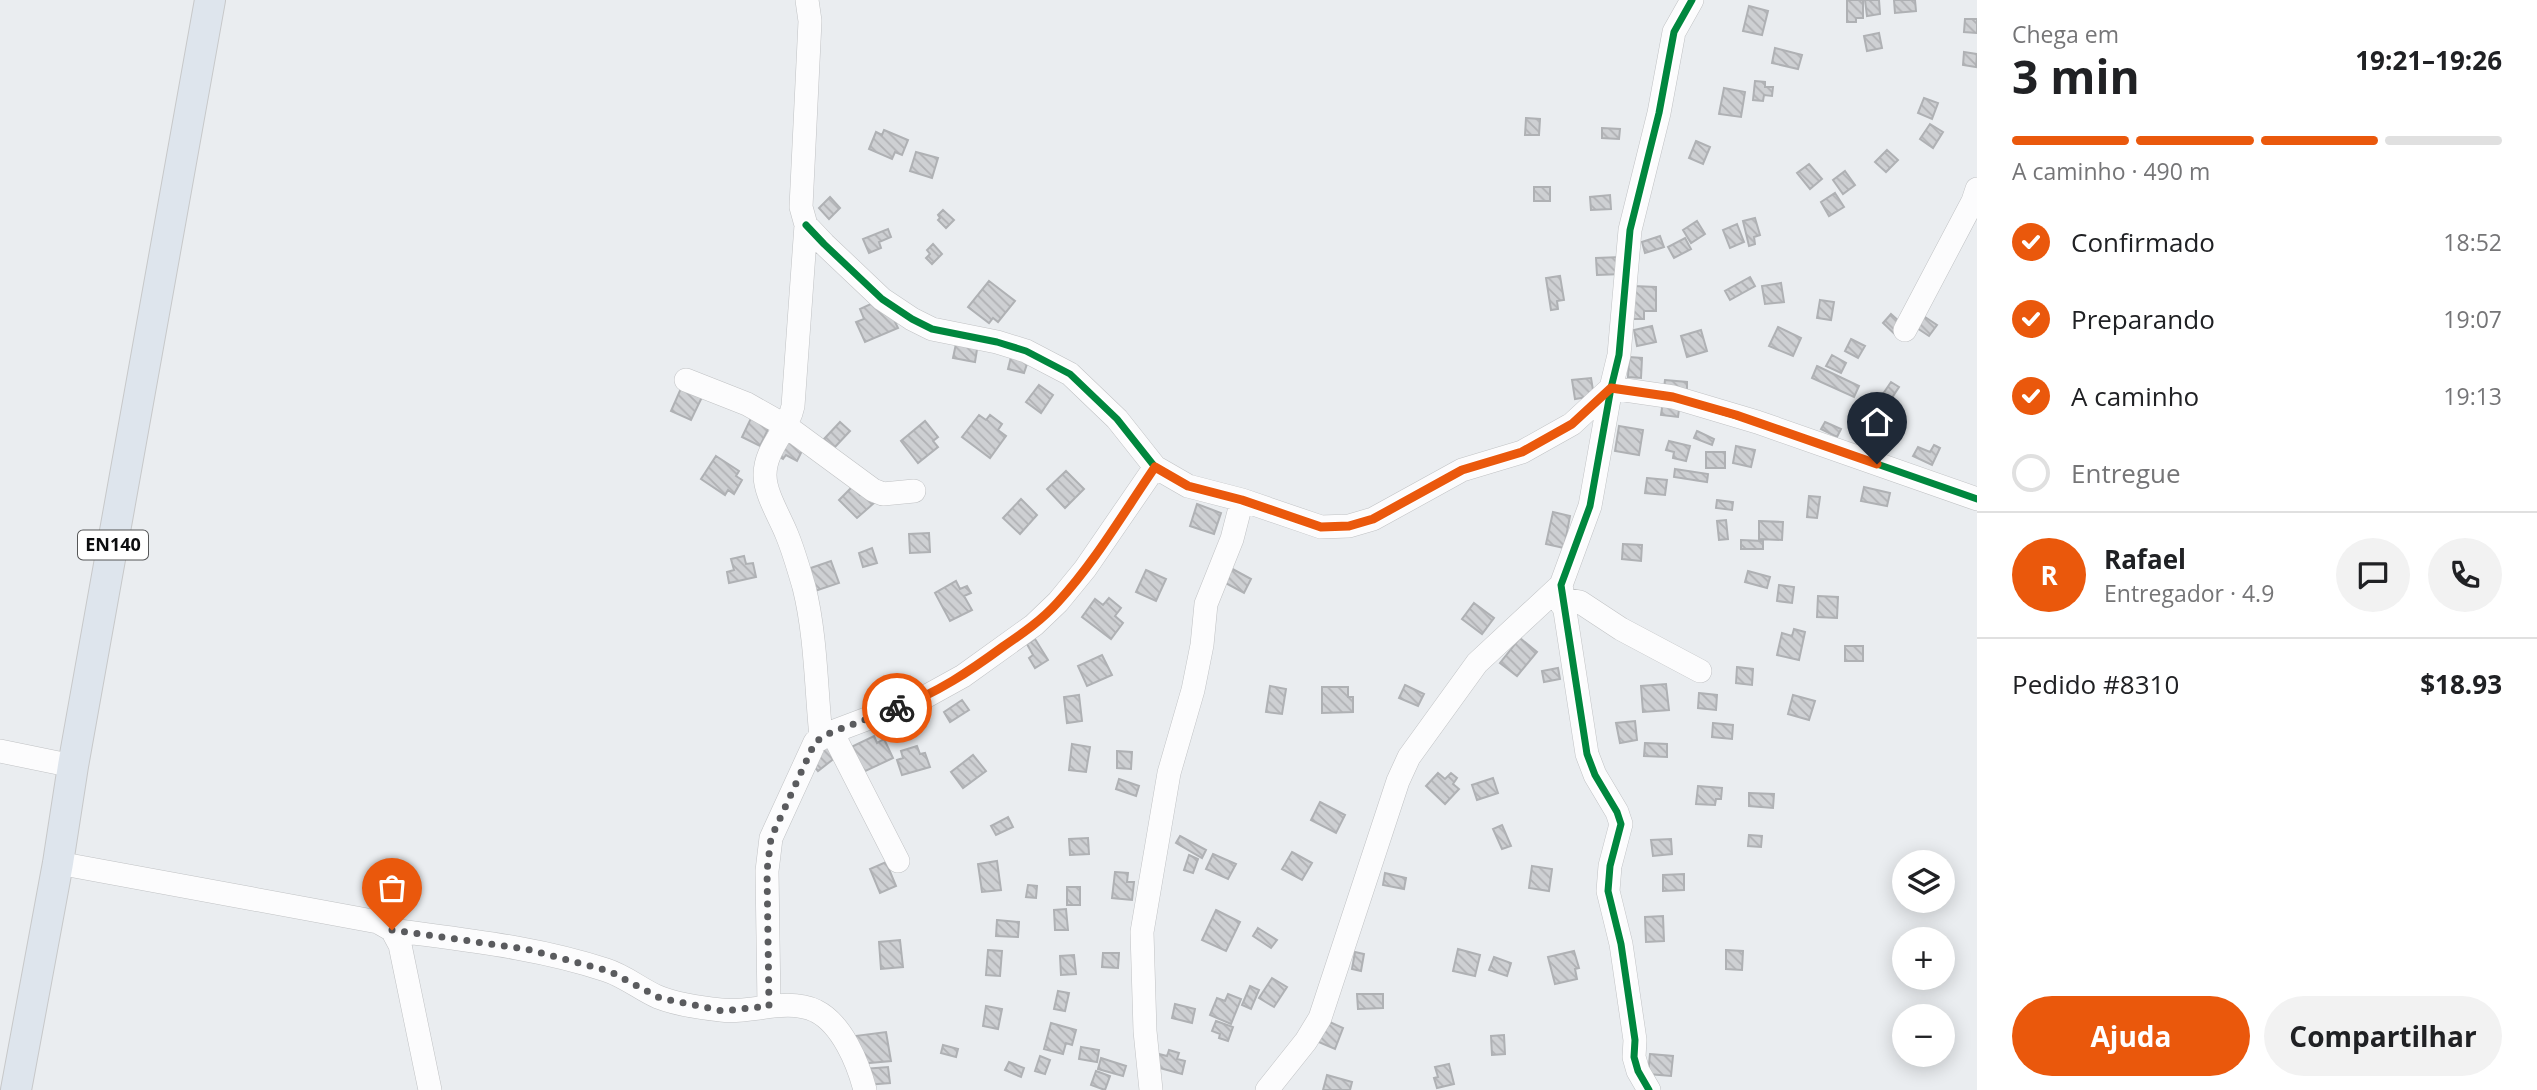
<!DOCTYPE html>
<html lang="pt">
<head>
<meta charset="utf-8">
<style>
	body { margin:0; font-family:"Open Sans",sans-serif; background:#f2f2f2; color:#202124; height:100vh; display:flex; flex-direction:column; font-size:26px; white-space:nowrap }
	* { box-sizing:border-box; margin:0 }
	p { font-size:23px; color:#757577 }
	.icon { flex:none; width:38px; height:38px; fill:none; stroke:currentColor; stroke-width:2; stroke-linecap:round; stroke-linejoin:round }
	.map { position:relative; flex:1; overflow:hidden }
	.panel { display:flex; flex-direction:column; background:#fff; width:560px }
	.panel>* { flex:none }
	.fabs { position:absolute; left:1892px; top:850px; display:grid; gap:14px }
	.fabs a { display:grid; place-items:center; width:63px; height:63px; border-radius:50%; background:#fff; box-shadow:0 4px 18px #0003; font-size:35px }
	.pin { position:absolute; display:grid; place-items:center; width:60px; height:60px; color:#fff; margin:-72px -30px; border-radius:50% 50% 50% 0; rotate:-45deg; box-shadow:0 0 7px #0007 }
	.pin .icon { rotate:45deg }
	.courier { position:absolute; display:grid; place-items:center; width:70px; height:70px; margin:-35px; border:5px solid #ea580c; border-radius:50%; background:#fff; color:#222; box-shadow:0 2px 9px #0007 }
	.summary em { font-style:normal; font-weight:700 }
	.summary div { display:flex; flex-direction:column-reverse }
	.summary { display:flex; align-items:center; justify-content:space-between; height:119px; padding:0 35px }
	h1 { font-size:46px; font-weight:700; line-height:52px }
	.bar { display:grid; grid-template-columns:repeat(4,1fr); gap:10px 7px; align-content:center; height:84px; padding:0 35px }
	.bar i { height:9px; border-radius:5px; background:#e0e0e0 }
	.bar .on { background:#ea580c }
	.bar p { grid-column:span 4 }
	.line { display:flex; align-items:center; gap:18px; padding:0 35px; border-top:2px solid #e0e0e0 }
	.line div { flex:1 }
	.round { display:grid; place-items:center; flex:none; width:74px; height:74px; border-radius:37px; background:#f2f2f2 }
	ol { padding:0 35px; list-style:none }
	li { display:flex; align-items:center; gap:21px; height:77px }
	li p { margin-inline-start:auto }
	li .icon { padding:7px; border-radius:50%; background:#ea580c; color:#fff; stroke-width:4 }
	li:last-child { color:#757577 }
	li i { width:38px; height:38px; border:4px solid #e0e0e0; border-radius:50% }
	.action { display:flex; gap:14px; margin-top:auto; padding:14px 35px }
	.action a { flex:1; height:80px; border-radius:42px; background:#ea580c; color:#fff; font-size:28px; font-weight:700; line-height:80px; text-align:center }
	.action a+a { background:#f2f2f2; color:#202124 }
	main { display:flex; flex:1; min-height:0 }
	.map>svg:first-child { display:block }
	.building { fill:url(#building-back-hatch); stroke:#afb1b4; stroke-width:2 }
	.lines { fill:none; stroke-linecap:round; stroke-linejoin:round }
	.minor-casing { stroke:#c0c2c4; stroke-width:24 }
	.major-casing { stroke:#c7c8c9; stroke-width:32 }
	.minor { stroke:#fcfcfd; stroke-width:23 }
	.major { stroke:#dee5ed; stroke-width:30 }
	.cycleway-casing { stroke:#fff; stroke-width:11 }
	.cycleway { stroke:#00873e; stroke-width:7 }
	.done { stroke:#5a5b5e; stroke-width:7; stroke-dasharray:0 12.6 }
	.route { stroke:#ea580c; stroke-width:9 }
	.labels { text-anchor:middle; stroke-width:7; stroke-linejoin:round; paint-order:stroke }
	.shield { fill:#fff; stroke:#555657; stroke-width:2 }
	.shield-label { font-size:18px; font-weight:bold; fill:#0c0d0f }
</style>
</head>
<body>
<main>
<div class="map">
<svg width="1977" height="1090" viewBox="0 0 1977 1090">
	<defs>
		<pattern id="building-back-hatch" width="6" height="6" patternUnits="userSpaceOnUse" patternTransform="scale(1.75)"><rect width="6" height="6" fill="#ced0d3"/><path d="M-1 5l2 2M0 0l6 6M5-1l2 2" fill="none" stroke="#b0b1b4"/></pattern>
	</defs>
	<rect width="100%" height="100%" fill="#eaedf0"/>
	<path class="building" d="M1847 0H1863V18H1856V22H1847Z
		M1865 0H1879L1880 14 1867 16Z
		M1894 0H1915L1916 11 1895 13Z
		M1749 6 1768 11 1762 35 1743 31Z
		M1965 19H1977V33L1964 32Z
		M1879 33 1882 48 1867 51 1864 36Z
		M1775 48 1802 55 1798 69 1772 63Z
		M1964 52 1977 54 1976 67 1963 65Z
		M1755 81 1765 82V87H1773L1772 96 1764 95 1763 101 1753 100Z
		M1724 88 1745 92 1741 117 1719 114Z
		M1924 98 1938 103 1932 119 1918 113Z
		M1526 118 1540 119 1539 135H1525Z
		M1930 124 1943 132 1933 148 1920 139Z
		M1602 128 1620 129 1619 139 1602 138Z
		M884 130 908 140 902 155 895 152 892 159 869 149 876 132 882 135Z
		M1696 141 1710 147 1703 164 1689 158Z
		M1887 150 1898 160 1886 172 1875 162Z
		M916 152 938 158 932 178 910 171Z
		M1809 164 1822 179 1810 189 1797 173Z
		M1845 171 1855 185 1843 194 1833 180Z
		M1534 187H1550V201H1534Z
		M1835 193 1844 207 1829 216 1821 202Z
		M1610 195 1611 209 1591 210 1590 197Z
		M830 197 840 208 829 219 819 208Z
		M943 210 954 220 946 228 938 220 940 218 938 215Z
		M1755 218 1760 235 1754 237 1755 244 1749 246 1743 221Z
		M1697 221 1705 234 1691 243 1683 230Z
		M1737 224 1744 242 1730 248 1723 230Z
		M888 229 891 237 879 242 881 248 869 253 863 239Z
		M1660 236 1664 247 1645 253 1642 242Z
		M1685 238 1691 249 1674 258 1668 247Z
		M933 244 942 254 932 264 926 258 930 254 927 250Z
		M1621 257 1622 274 1597 275 1596 258Z
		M1560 276 1564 300 1557 301 1558 309 1551 310 1546 278Z
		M1750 277 1755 286 1730 300 1725 291Z
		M989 281 1015 301 998 322 993 318 989 323 968 307Z
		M1781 283 1784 302 1765 304 1762 286Z
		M1633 286 1656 287V311H1644V319H1633Z
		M1820 300 1834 302 1831 320 1817 318Z
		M875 302 879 311 888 307 898 328 865 342 856 322 864 319 860 309Z
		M1891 314 1909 330 1901 340 1883 323Z
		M1922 315 1937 325 1929 336 1914 326Z
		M1652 326 1656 342 1637 346 1634 330Z
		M1778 327 1801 338 1793 356 1769 346Z
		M1701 330 1707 351 1687 357 1681 336Z
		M957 339 978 343 975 362 953 358Z
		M1851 339 1865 346 1858 358 1845 351Z
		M1012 353 1029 358 1024 373 1008 369Z
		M1832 355 1846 363 1841 373 1826 366Z
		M1629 357 1642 358 1641 378 1628 377Z
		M1817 366 1859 386 1854 397 1812 378Z
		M1591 378 1594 396 1575 399 1572 380Z
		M1665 380 1687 382V390L1664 388Z
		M1891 382 1899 387 1880 416 1872 410Z
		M1039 385 1053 395 1041 413 1026 402Z
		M682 386 703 395 691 420 671 411Z
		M1663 401 1680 402 1678 417 1661 415Z
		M753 414 771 423 760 446 742 437Z
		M979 415 986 420 990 415 1002 424 998 430 1006 436 990 458 962 437Z
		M925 421 938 437 933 441 938 447 918 463 901 441Z
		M840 422 850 431 834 448 824 439Z
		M1825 422 1841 429 1837 437 1821 429Z
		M1619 426 1643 430 1639 455 1615 451Z
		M1697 431 1714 439 1712 445 1694 438Z
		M782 438 803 449 797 461 786 455 783 459 773 453Z
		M1669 441 1690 446 1686 461 1673 458 1674 452 1666 450Z
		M1934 445 1940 448 1932 465 1913 456 1918 447 1930 452Z
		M1736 446 1755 450 1751 467 1733 463Z
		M1706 452H1725V468H1706Z
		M716 456 739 471 736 476 742 480 734 494 728 490 725 495 701 479Z
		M1675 469 1708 474 1707 482 1674 477Z
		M1066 471 1084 489 1065 508 1047 489Z
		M1647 478 1667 480 1665 495 1645 493Z
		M852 487 860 495 863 492 874 503 857 518 839 500Z
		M1864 487 1890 493 1887 506 1861 501Z
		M1809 496 1820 497 1817 518 1807 517Z
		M1021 499 1037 515 1020 534 1003 518Z
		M1717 500 1733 502 1732 510 1716 508Z
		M1197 504 1221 513 1214 534 1190 526Z
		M1553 512 1570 516 1564 548 1546 544Z
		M1726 520 1728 539 1719 540 1717 521Z
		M1759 521 1783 522 1782 540 1759 539Z
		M929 533 930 552 910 553 909 534Z
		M1741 540 1763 541V549H1741Z
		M1623 544 1642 545 1641 561 1622 559Z
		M872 548 877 563 863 567 859 553Z
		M744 556 746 564 753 563 756 577 729 583 727 572 734 570 731 559Z
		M831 561 839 583 812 592 805 570Z
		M1227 566 1251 579 1244 593 1220 580Z
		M1146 570 1166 579 1156 601 1136 592Z
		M1748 571 1770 577 1767 588 1745 582Z
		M956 581 960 589 967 586 971 593 964 596 972 610 950 621 935 593Z
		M1779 585 1794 587 1792 603 1777 601Z
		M1818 596 1838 597 1837 618 1817 617Z
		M1109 598 1121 608 1115 616 1123 623 1111 639 1082 617 1095 599 1103 605Z
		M1474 603 1494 618 1482 634 1462 619Z
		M1794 629 1805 632 1799 660 1777 655 1782 633 1792 636Z
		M1520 638 1537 652 1517 676 1500 663Z
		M1035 639 1048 660 1035 668 1029 658 1033 655 1027 644Z
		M1845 646H1863V661H1845Z
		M1102 655 1112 675 1087 686 1078 666Z
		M1737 667 1753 669 1752 685 1736 683Z
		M1558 668 1560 679 1544 682 1542 671Z
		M1666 684 1669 710 1643 712 1641 686Z
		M1405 685 1424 694 1418 706 1399 698Z
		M1270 686 1286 689 1282 714 1266 712Z
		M1322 687H1348V697H1353V712L1322 713Z
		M1699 693 1717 695 1716 710 1698 708Z
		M1079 695 1082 721 1067 723 1064 697Z
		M1793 695 1815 701 1809 720 1788 714Z
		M962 700 969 710 950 722 944 712Z
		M1635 721 1637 740 1620 743 1616 723Z
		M1713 723 1733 725 1732 739 1712 737Z
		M874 736 877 743 884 739 893 758 859 774 847 749Z
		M1645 743 1667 744V757L1644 756Z
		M1072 744 1090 747 1086 772 1069 770Z
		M826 745 836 757 818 771 808 759Z
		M917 746 920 754 925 753 930 767 902 775 897 760 903 758 901 751Z
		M1117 751 1132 752 1131 769 1117 768Z
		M973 755 986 771 963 788 951 772Z
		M1438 773 1445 779 1451 773 1457 778 1453 784 1459 789 1445 804 1426 786Z
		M1493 778 1498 793 1477 800 1472 785Z
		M1119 779 1139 786 1136 796 1116 789Z
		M1698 786 1722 788 1721 799H1716L1715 805 1696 804Z
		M1749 793 1774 794 1773 808 1749 806Z
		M1320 802 1345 815 1336 833 1311 820Z
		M1008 817 1013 827 996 835 991 826Z
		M1502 825 1511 846 1502 849 1493 829Z
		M1749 835 1762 836 1761 847 1748 846Z
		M1180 836 1206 850 1202 858 1176 843Z
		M1088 838 1089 854 1070 855 1069 839Z
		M1671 839 1672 854 1653 856 1651 840Z
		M1292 852 1312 863 1302 880 1282 869Z
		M1213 854 1236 864 1228 879 1206 869Z
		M1189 855 1198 859 1193 873 1184 870Z
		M997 861 1001 890 982 892 978 864Z
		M886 862 896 886 880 893 870 869Z
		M1532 866 1552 869 1549 891 1529 888Z
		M1115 872 1128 873 1127 882H1134L1132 900 1112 898Z
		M1385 873 1406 878 1404 889 1383 885Z
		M1684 874V890L1663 891V875Z
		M1028 885 1037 886 1036 898 1026 897Z
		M1067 887H1080V905H1067Z
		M1066 909 1068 930H1055L1054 910Z
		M1216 910 1240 922 1226 951 1202 940Z
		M1663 916 1664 941 1646 942 1645 917Z
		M997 920 1019 922 1018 937 996 936Z
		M1258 928 1277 940 1271 948 1253 936Z
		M900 940 903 967 881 969 879 942Z
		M1458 949 1480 955 1475 976 1453 971Z
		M988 950 1002 951 1000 976 986 975Z
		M1726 950 1743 951 1742 970 1726 969Z
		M1574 951 1579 968 1575 969 1577 979 1555 984 1548 957Z
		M1355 952 1364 954 1361 971 1352 969Z
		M1103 953H1119L1118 968 1102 967Z
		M1074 955 1076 974 1061 975 1060 956Z
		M1494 957 1511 963 1507 976 1489 970Z
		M1272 978 1287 987 1274 1007 1259 998Z
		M1250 986 1259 990 1251 1009 1242 1005Z
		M1058 991 1069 993 1065 1011 1054 1009Z
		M1228 994 1241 999 1231 1024 1210 1015 1217 998 1225 1001Z
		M1357 994H1383V1008L1358 1009Z
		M1175 1004 1195 1009 1192 1023 1172 1018Z
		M986 1006 1002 1009 998 1029 983 1026Z
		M1323 1019 1343 1028 1335 1049 1314 1040Z
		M1216 1021 1233 1027 1228 1041 1219 1038 1220 1034 1212 1031Z
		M1051 1023 1076 1030 1072 1045 1066 1043 1063 1054 1044 1049Z
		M886 1032 891 1061 859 1064 855 1036Z
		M1504 1035 1505 1054 1492 1055 1491 1036Z
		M943 1045 958 1049 956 1057 941 1053Z
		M1081 1047 1099 1050 1097 1062 1079 1059Z
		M1169 1050 1179 1053 1177 1059 1185 1061 1182 1074 1156 1067 1159 1054 1167 1056Z
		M1650 1054 1673 1056 1671 1076 1648 1074Z
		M1040 1056 1050 1060 1045 1074 1035 1071Z
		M1101 1058 1126 1066 1123 1076 1098 1069Z
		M1009 1062 1024 1068 1021 1077 1005 1070Z
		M1449 1064 1454 1084 1437 1088 1434 1078 1438 1077 1435 1067Z
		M888 1067 890 1083 866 1085 864 1069Z
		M1096 1071 1110 1076 1105 1090 1091 1085Z
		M1327 1075 1352 1082 1350 1090H1323Z"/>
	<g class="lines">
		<g class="minor-casing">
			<path id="minor" d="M807 0 810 21 801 207 806 225 793 406C788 431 765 448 765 475 765 494 780 517 787 535 794 552 799 570 804 587 816 635 816 688 821 737
				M806 225 824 244 882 299 912 319 932 329 997 342 1026 351 1070 374 1117 419 1155 467 1188 486 1242 500 1321 527 1349 526 1373 519 1462 470 1522 452 1572 424 1611 388 1619 355 1630 230 1659 113 1674 32 1692 0
				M1905 330 1973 201 1977 189
				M686 380 747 404 786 426 873 490 883 494 914 491
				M1562 605 1569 600 1580 602 1621 629 1700 671
				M832 732 898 861
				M0 751 73 766
				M58 863 378 922 392 930 400 945 430 1090
				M392 930C464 940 537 947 606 970 625 976 640 989 658 997 676 1004 701 1008 721 1010 751 1014 786 997 816 1011 842 1024 858 1063 865 1090
				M769 1006 767 871 771 838 815 742 832 732 925 697 963 676 1034 625 1058 602 1085 569 1155 467
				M1151 1090 1145 1031 1142 932 1169 773 1193 690 1202 645 1206 604 1232 539 1242 500
				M1267 1090 1306 1041 1320 1018 1398 781 1409 757 1477 663 1561 585
				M1649 1090 1638 1071 1634 1057 1635 1040 1621 944 1608 891 1610 866 1621 824 1617 812 1595 775 1587 754 1561 585 1590 506 1611 388 1673 397 1757 422 1977 499"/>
		</g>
		<g class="major-casing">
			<path id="major" d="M16 1090 58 863 73 766 210 0"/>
		</g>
		<use href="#minor" class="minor"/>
		<use href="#major" class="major"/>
		<g class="cycleway-casing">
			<path id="cycleway" d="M806 225 824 244 882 299 912 319 932 329 997 342 1026 351 1070 374 1117 419 1155 467 1188 486 1242 500 1321 527 1349 526 1373 519 1462 470 1522 452 1572 424 1611 388 1619 355 1630 230 1659 113 1674 32 1692 0
				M1649 1090 1638 1071 1634 1057 1635 1040 1621 944 1608 891 1610 866 1621 824 1617 812 1595 775 1587 754 1561 585 1590 506 1611 388 1673 397 1757 422 1977 499"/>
		</g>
		<use href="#cycleway" class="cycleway"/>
	</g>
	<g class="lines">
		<path class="done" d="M392 930 526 949 609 971 660 998 723 1011 769 1006 767 871 771 838 815 742 832 732 897 708"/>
		<path class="route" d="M897 708C937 693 970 671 1004 646 1023 633 1042 620 1058 602 1095 562 1124 512 1155 467L1188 486 1242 500 1321 527 1349 526 1373 519 1462 470 1522 452 1572 424 1611 388 1673 397 1736 415 1877 464"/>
	</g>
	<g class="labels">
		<rect class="shield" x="78" y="530.5" width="70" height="29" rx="5"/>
		<g class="shield-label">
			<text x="113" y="551">EN140</text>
		</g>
	</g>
</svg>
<div class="fabs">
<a><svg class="icon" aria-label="layers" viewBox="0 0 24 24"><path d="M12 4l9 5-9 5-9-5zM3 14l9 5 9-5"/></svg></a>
<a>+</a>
<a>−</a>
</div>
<div class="pin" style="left:392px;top:930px;background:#ea580c"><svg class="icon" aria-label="bag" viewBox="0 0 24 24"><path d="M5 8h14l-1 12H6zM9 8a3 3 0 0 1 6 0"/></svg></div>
<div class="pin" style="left:1877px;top:464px;background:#1f2937"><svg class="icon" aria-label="home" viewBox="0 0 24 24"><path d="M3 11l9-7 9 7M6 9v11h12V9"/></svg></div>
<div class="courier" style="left:897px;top:708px"><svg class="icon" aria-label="bike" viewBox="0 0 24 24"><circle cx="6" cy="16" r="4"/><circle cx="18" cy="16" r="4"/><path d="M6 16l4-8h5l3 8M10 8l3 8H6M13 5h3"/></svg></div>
</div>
<section class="panel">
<div class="summary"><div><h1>3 min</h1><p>Chega em</p></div><em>19:21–19:26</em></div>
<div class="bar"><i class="on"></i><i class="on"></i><i class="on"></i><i></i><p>A caminho · 490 m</p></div>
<ol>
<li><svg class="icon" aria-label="check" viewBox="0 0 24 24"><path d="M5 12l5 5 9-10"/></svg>Confirmado<p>18:52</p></li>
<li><svg class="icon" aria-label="check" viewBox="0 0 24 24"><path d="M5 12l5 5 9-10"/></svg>Preparando<p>19:07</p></li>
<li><svg class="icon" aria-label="check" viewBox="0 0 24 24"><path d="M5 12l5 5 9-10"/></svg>A caminho<p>19:13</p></li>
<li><i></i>Entregue</li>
</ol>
<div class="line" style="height:126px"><b class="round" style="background:#ea580c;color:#fff">R</b><div><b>Rafael</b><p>Entregador · 4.9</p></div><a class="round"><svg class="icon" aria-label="chat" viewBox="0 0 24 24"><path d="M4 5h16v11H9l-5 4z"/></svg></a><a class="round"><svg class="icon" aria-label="phone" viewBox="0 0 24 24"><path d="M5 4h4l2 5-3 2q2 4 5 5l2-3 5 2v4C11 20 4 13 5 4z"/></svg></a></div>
<div class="line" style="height:91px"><div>Pedido #8310</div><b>$18.93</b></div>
<div class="action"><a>Ajuda</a><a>Compartilhar</a></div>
</section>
</main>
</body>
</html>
